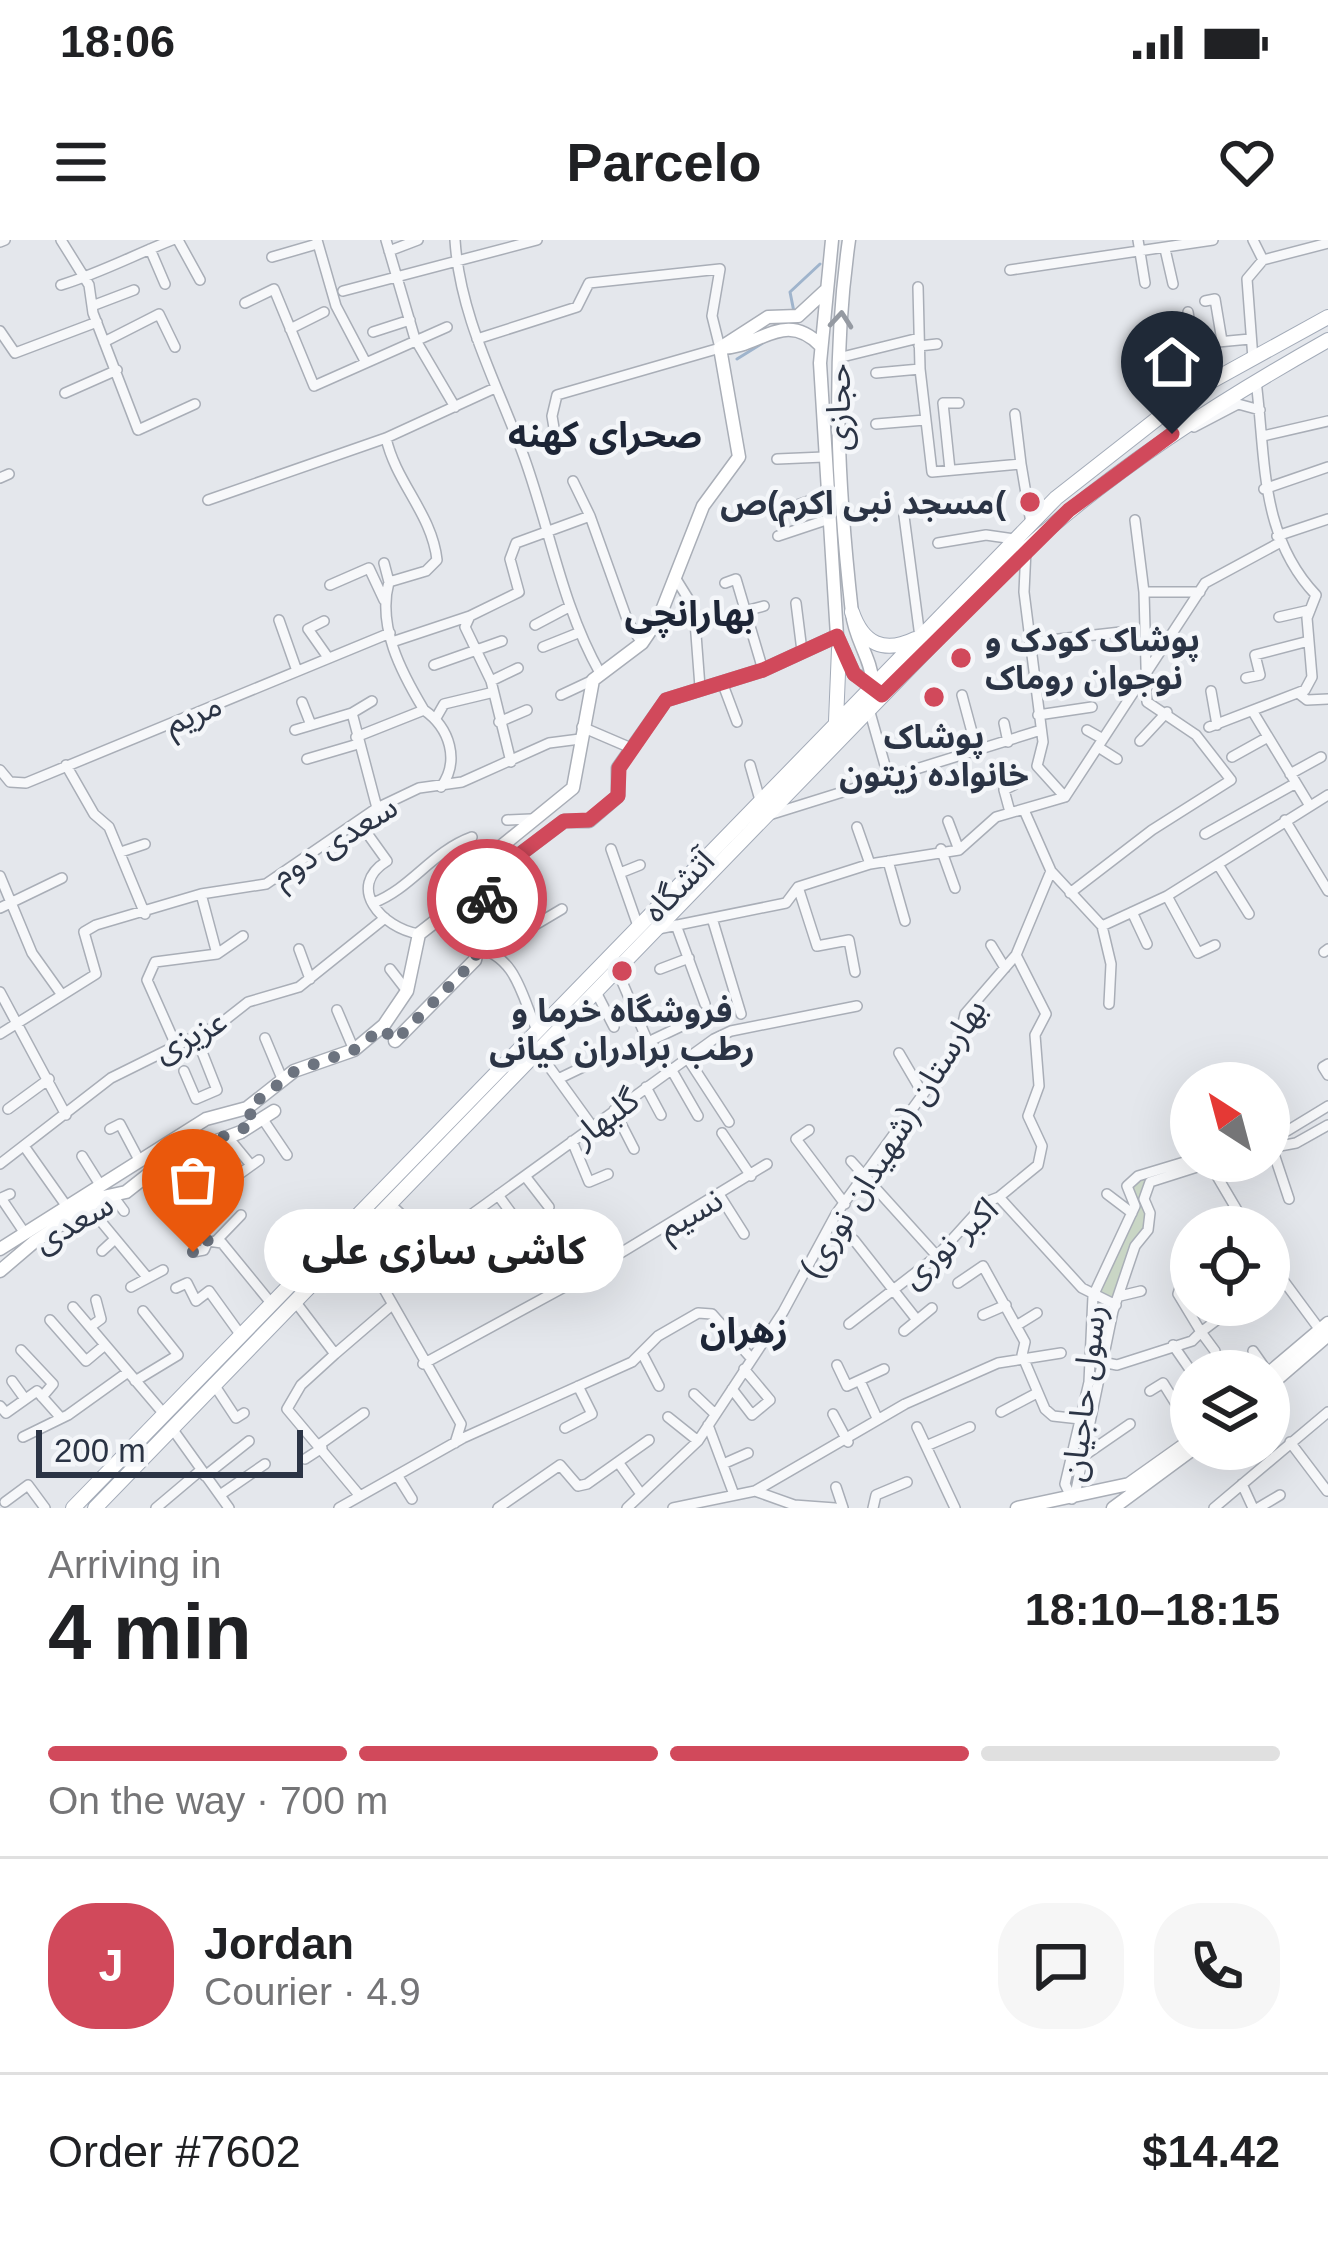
<!DOCTYPE html>
<html lang="en">
<head>
<meta charset="utf-8">
<style>
	body { margin:0; font-family:Arial,"Noto Sans Arabic",sans-serif; background:#f6f6f6; color:#202124; height:100vh; display:flex; flex-direction:column; font-size:45px; white-space:nowrap }
	* { box-sizing:border-box; margin:0 }
	p { font-size:39px; color:#757577 }
	.icon { flex:none; width:66px; height:66px; fill:none; stroke:currentColor; stroke-width:2; stroke-linecap:round; stroke-linejoin:round }
	.map { position:relative; height:1268px; overflow:hidden }
	.details { display:flex; flex-direction:column; background:#fff; flex:1 }
	.details>* { flex:none }
	.needle { width:78px; rotate:324deg }
	.buttons { position:absolute; left:1170px; top:822px; display:grid; gap:24px }
	.buttons a { display:grid; place-items:center; width:120px; height:120px; border-radius:50%; background:#fff; box-shadow:0 12px 48px #0002; font-size:60px }
	.scale { position:absolute; left:36px; bottom:30px; width:267px; box-sizing:border-box; padding-left:12px; border:6px solid #2b3445; border-top:0; font-size:33px; line-height:42px; white-space:nowrap; color:#2b3445; -webkit-text-stroke:9px #f4f6f9; paint-order:stroke }
	.pin { position:absolute; display:grid; place-items:center; width:102px; height:102px; color:#fff; margin:-123px -51px; border-radius:50% 50% 50% 0; rotate:-45deg; box-shadow:0 0 12px #0007 }
	.pin .icon { rotate:45deg }
	.courier { position:absolute; display:grid; place-items:center; width:120px; height:120px; margin:-60px; border:9px solid #d1495b; border-radius:50%; background:#fff; color:#222; box-shadow:0 3px 15px #0007 }
	.bubble { position:absolute; height:84px; border-radius:42px; background:#fff; box-shadow:0 12px 48px #0002; font-size:39px; font-weight:700; line-height:84px; text-align:center }
	.summary em { font-style:normal; font-weight:700 }
	.summary div { display:flex; flex-direction:column-reverse }
	.summary { display:flex; align-items:center; justify-content:space-between; height:204px; padding:0 48px }
	h1 { font-size:78px; font-weight:700; line-height:90px }
	.bar { display:grid; grid-template-columns:repeat(4,1fr); gap:18px 12px; align-content:center; height:144px; padding:0 48px }
	.bar i { height:15px; border-radius:9px; background:#e0e0e0 }
	.bar .selected { background:#d1495b }
	.bar p { grid-column:span 4 }
	.line { display:flex; align-items:center; gap:30px; padding:0 48px; border-top:3px solid #e0e0e0 }
	.line div { flex:1 }
	.round { display:grid; place-items:center; flex:none; width:126px; height:126px; border-radius:48px; background:#f6f6f6 }
	.status { display:flex; justify-content:space-between; align-items:center; height:84px; padding:0 60px; background:#fff; direction:ltr }
	.status svg { height:33px; fill:currentColor }
	header { display:flex; justify-content:space-between; align-items:center; height:156px; padding:0 48px; background:#fff; font-size:54px; font-weight:700 }
	.map>svg:first-child { display:block }
	.green { fill:#c9d6c5 }
	.lines { fill:none; stroke-linecap:round; stroke-linejoin:round }
	.stream { stroke:#9fb4cc; stroke-width:3 }
	.street-casing { stroke:#a9aeb7; stroke-width:12 }
	.secondary-casing { stroke:#a9aeb7; stroke-width:15 }
	.primary-casing { stroke:#a3abb8; stroke-width:16 }
	.street { stroke:#f7f8fa; stroke-width:9 }
	.secondary { stroke:#fff; stroke-width:12 }
	.primary { stroke:#fff; stroke-width:14 }
	.oneway { stroke:#959aa2 }
	.done { stroke:#6c737f; stroke-width:12; stroke-dasharray:0 21.6 }
	.route { stroke:#d1495b; stroke-width:15 }
	.poi-dot { fill:#d1495b; stroke:#f4f6f9; stroke-width:4.5 }
	.labels { text-anchor:middle; stroke-width:9; stroke-linejoin:round; paint-order:stroke }
	.street-label { font-size:33px; fill:#2b3445; stroke:#f4f6f9 }
	.poi-label { font-size:33px; font-weight:bold; fill:#2b3445; stroke:#f4f6f9 }
	.neighbourhood-label { font-size:36px; font-weight:bold; fill:#1d2536; stroke:#f4f6f9 }
</style>
</head>
<body>
<div class="status"><b>18:06</b><svg viewBox="0 0 49 12"><path d="M0 12V9h3v3zM5 12V6h3v6zM10 12V3h3v9zM15 12V0h3v12zM26 1h20v11H26zM47 4h2v5h-2z"/></svg></div>
<header><svg class="icon" aria-label="menu" viewBox="0 0 24 24"><path d="M4 6h16M4 12h16M4 18h16"/></svg>Parcelo<svg class="icon" aria-label="heart" viewBox="0 0 24 24"><path d="M12 20l-8-8c-3-5 5-10 8-4 3-6 11-1 8 4z"/></svg></header>
<div class="map">
<svg width="1328" height="1268" viewBox="0 0 1328 1268">
	<rect width="100%" height="100%" fill="#e4e7ec"/>
	<path class="green" d="M1191 921H1211L1151 941 1142 953 1149 973 1146 990 1118 1057 1072 1258 1068 1244 1094 1116 1095 1057 1136 966 1130 945Z"/>
	<g class="lines">
		<path class="stream" d="M794 72 790 52 820 24
			M737 119 766 101"/>
		<g class="street-casing">
			<path id="street" d="M61 0 89 45 93 73 138 190 195 164
				M178 0 200 40
				M317 0 336 66 365 121
				M386 0 415 99 455 167
				M455 0C460 78 498 145 524 217 550 289 562 366 600 433
				M1138 0 1145 43
				M1253 0 1263 20 1247 39 1253 119
				M0 2 5 0
				M150 9 165 44
				M1165 9 1173 44
				M389 11 418 0
				M272 17 317 4
				M1263 20 1328 3
				M1010 30 1213 0
				M61 45C100 33 134 15 172 0
				M918 47 920 129 932 232 1021 224 1031 283
				M343 51 537 0
				M1205 61 1215 59 1222 101
				M245 63 274 49 314 146 447 87
				M92 66 134 50
				M1188 72 1193 104
				M290 89 324 72
				M0 91 15 113 97 82
				M373 92 410 80
				M477 99 577 67 589 43 720 29 712 76 720 108 557 155 552 176 556 200
				M104 102 159 74 175 107
				M919 106 937 104
				M1143 109 1250 99
				M838 118 919 98
				M876 133 920 129
				M1256 141C1266 218 1259 295 1316 355
				M65 153 117 130
				M1015 174 1021 224
				M876 184 925 180
				M1194 187 1238 164 1260 170
				M1263 196 1328 181
				M386 198C396 243 432 274 437 320L426 331 389 342C377 386 401 432 424 470
				M777 219 824 217
				M950 230 943 163H959
				M0 238 9 234
				M573 241 590 276
				M1264 249 1328 227
				M208 260 386 198 495 148
				M780 271 826 255
				M904 276 920 397
				M778 296 829 279
				M1277 296 1328 279
				M938 303 986 295 1014 299
				M1026 309 1024 352 1043 502 1037 526 1065 557
				M384 323 389 342
				M676 339 694 368 700 447
				M725 343 736 339 763 430
				M330 345 369 328 384 360
				M1144 352H1200
				M796 363 802 411
				M745 371 764 366
				M1279 377 1310 370
				M279 380 297 431
				M324 381 308 389 327 416
				M535 385 569 367
				M392 402 470 376
				M1032 402 1121 392
				M543 407 578 393
				M434 425 502 401
				M1246 438 1260 435 1255 415 1305 402
				M491 441 518 428
				M722 442 737 482
				M1211 451 1217 485
				M1298 453 1307 460 1328 459
				M561 455 593 440
				M962 455 976 507
				M372 461 352 473 377 568
				M302 462 311 485
				M869 469 888 536
				M1253 472 1310 566
				M1038 475 1092 467
				M436 478 444 464 490 453
				M499 482 527 470
				M1004 483 1008 502
				M582 487 631 508
				M1209 487 1305 450 1312 437 1307 378 1316 355
				M295 490 352 473
				M1087 490 1103 499
				M356 497 424 470C450 488 460 521 441 547
				M1140 501 1167 472
				M1098 507 1117 519
				M1232 517 1268 497
				M307 519 358 504
				M511 522 491 441 465 387 470 376 519 352 510 319 516 303 590 276 628 382 642 403
				M66 525 94 574 109 587 145 674
				M750 525 760 560
				M0 530 10 542 26 543 390 393
				M1290 534 1321 517
				M1024 570 1051 631 1102 686 1111 724 1109 764
				M1010 572 1004 550 1014 545
				M769 575 1041 490
				M507 580 531 579
				M1285 580 1328 651
				M948 581 959 610
				M359 582 387 621C345 647 382 688 419 694
				M857 587 870 624
				M1205 594 1296 543
				M611 609 638 686
				M941 609 955 648
				M121 612 145 604
				M888 621 905 681
				M1219 626 1249 674
				M620 633 640 625
				M0 636 32 713 62 755
				M798 647 817 706 849 700 855 732
				M1070 653 1152 590 1231 540 1196 495 1147 462 1144 352 1135 280
				M1167 656 1198 713 1215 705
				M373 663C412 648 431 612 472 597
				M0 668 62 638
				M1132 672 1147 704
				M712 678 741 774
				M676 685 705 764
				M1102 686 1167 656 1328 555
				M658 689 786 663 798 647 870 624 959 610 996 577 1065 557 1205 343 1279 303
				M991 705 1005 728
				M477 708C517 716 522 758 537 790
				M299 709 310 739
				M491 711 562 669
				M1324 712 1328 709
				M217 714 243 696
				M390 729 407 751
				M660 729 689 718
				M617 730 648 802 686 784
				M595 750 614 787
				M0 752 66 875
				M337 770 354 810
				M0 794 96 734 84 692 96 685 201 654 266 644 377 568 419 548 462 542 549 503 580 499
				M265 798 283 841
				M175 803 147 740 155 722 217 714 201 654
				M537 810 592 886
				M899 813 923 854
				M688 819 729 882
				M1328 824 1323 827 1328 835
				M671 829 698 876
				M184 831 196 859 217 850 202 812
				M558 839 585 826
				M646 847 661 875
				M8 869 49 839
				M614 870 634 909
				M262 878 287 915
				M1191 881V885
				M110 889 120 884 138 918
				M809 890 796 899 845 964
				M722 893 751 936
				M1269 893 1287 891 1328 866
				M227 896 250 924
				M572 901 589 942 608 934
				M24 906 65 964
				M1269 908 1296 903 1328 885
				M1272 908 1289 959
				M82 916 99 943
				M851 921 937 1016
				M1208 921 1247 987
				M0 924 111 838 220 784 248 762 299 747 385 678
				M149 935 208 1001 222 1003 271 1063
				M525 936 549 967
				M234 938 259 920
				M10 954 1 958 24 992
				M1107 954 1132 973
				M498 955 522 988
				M113 956 124 971
				M720 956 744 994
				M999 957 1082 1048 1116 1065
				M390 964 432 1003
				M89 967 147 1037
				M854 1000 917 1080
				M215 1002 241 975
				M102 1011 115 999
				M193 1012 204 1010 208 1001
				M1269 1021 1320 1090
				M958 1043 983 1026 1025 1102 1022 1115 1045 1169 1053 1176 1080 1179
				M131 1047 163 1030
				M176 1048 187 1043 196 1061 209 1051 240 1094
				M1120 1056 1141 1051
				M294 1060 335 1114 301 1145 287 1169 360 1256
				M73 1067 164 1174
				M983 1075 1006 1065
				M50 1080 86 1121 105 1105
				M849 1084 937 1016 986 962 999 957 1038 925 1042 906 1028 876 1039 846 1035 795 1046 774 1016 715
				M1016 1086 1037 1073
				M90 1087 101 1079 96 1060
				M904 1091 932 1068
				M1173 1105 1191 1131
				M21 1110 53 1144 42 1157
				M1215 1111 1201 1092 1230 1070
				M1253 1111 1267 1131
				M335 1114 392 1065
				M643 1115 659 1146
				M1092 1120 1117 1125 1192 1101 1201 1092 1178 1054 1183 1039 1191 1035
				M423 1124 568 1045 767 924
				M837 1125 847 1146 884 1129
				M12 1141 25 1159
				M135 1141 178 1115 143 1071
				M860 1141 877 1178
				M213 1143 236 1178 244 1173
				M732 1149 752 1175 770 1160 744 1129
				M1150 1151 1163 1143 1191 1188
				M694 1154 715 1174
				M0 1166 6 1173 37 1151 61 1178
				M1001 1172 1037 1153
				M833 1174 848 1202
				M668 1177 698 1201
				M708 1185 733 1252
				M171 1187 229 1268
				M917 1187 955 1268
				M565 1188 592 1174 578 1146
				M23 1197 68 1175 128 1132
				M1290 1202 1327 1251
				M455 1203 461 1184 384 1049 432 1003 714 799 731 791 857 766
				M319 1205 364 1173
				M926 1206 970 1187
				M1085 1215 1130 1184
				M305 1219 322 1208
				M618 1222 641 1254
				M723 1224 748 1213
				M397 1235 412 1259
				M205 1236 249 1201
				M1242 1244 1253 1268
				M836 1247 843 1268
				M755 1251 905 1164 998 1123 1061 1113
				M220 1255 265 1224
				M1075 1255 1113 1071 1135 1006 1148 990 1150 973 1144 959 1150 942 1216 921
				M1072 1259 1065 1244 1089 1142 1093 1056 1135 966 1127 946 1138 936 1191 920
				M5 1262 28 1245 45 1268
				M156 1268 201 1230
				M339 1268 463 1198 632 1122 658 1096 698 1073 712 1074 751 1118
				M498 1268 560 1225 578 1246 587 1244 649 1200
				M627 1268 698 1201 783 1072 836 974 958 806 965 774 1016 715 1051 631
				M673 1268 755 1251 794 1265 835 1268
				M873 1268 876 1255 907 1242
				M1214 1268 1328 1172
				M1258 1268 1280 1255"/>
		</g>
		<g class="secondary-casing">
			<path id="secondary" d="M832 0 820 123 837 396 854 434 873 444
				M849 0C831 126 838 248 852 373 855 400 871 417 873 444
				M720 108 768 77 798 76 825 51
				M720 108C759 109 784 68 821 106
				M395 801 475 720 489 652 515 618 564 581H589L618 556V528L666 460 763 430 837 396
				M0 1009 206 879 247 868 294 831 354 810 384 785 407 751 419 694 455 666 487 618 573 548 593 440 642 403 659 378 703 266 739 217 720 108
				M0 1031 34 1002 103 957 126 952 168 919 241 892 274 871
				M1269 1133 1328 1083
				M1269 1146 1328 1095
				M1017 1268 1129 1244 1191 1200
				M1113 1268 1193 1209"/>
		</g>
		<g class="primary-casing">
			<path id="primary" d="M852 372C863 404 884 414 915 399
				M836 481 839 409
				M73 1268 1056 258 1190 153 1328 77
				M95 1268 1020 314C1113 229 1218 162 1328 100"/>
		</g>
		<use href="#street" class="street"/>
		<use href="#secondary" class="secondary"/>
		<use href="#primary" class="primary"/>
	</g>
	<defs><path id="oneway-chevron" d="M-2-3.5L2.5 0L-2 3.5" fill="none" stroke-width="1.6" stroke-linecap="round" stroke-linejoin="round" transform="scale(3)"/></defs>
	<use class="oneway" href="#oneway-chevron" transform="translate(841 80) rotate(-85)"/>
	<g class="lines">
		<path class="done" d="M193 1012 204 1010 208 1001 149 935 168 919 254 884 248 868 295 831 354 810 382 788 395 801 475 720 487 659"/>
		<path class="route" d="M487 659 515 618 564 581 589 580 618 556 619 528 666 460 763 430 837 396 854 434 882 455 1069 270 1172 194"/>
	</g>
	<g class="poi-dot">
		<circle cx="1030" cy="262" r="12"/>
		<circle cx="961" cy="418" r="12"/>
		<circle cx="934" cy="457" r="12"/>
		<circle cx="622" cy="731" r="12"/>
	</g>
	<g class="labels">
		<g class="street-label">
			<text transform="translate(838 167) rotate(-90)" y="12">حجازی</text>
			<text transform="translate(193 473) rotate(-22)" y="12">مریم</text>
			<text transform="translate(334 600) rotate(-32)" y="12">سعدی دوم</text>
			<text transform="translate(678 645) rotate(-46)" y="12">آتشگاه</text>
			<text transform="translate(190 795) rotate(-27)" y="12">عزیزی</text>
			<text transform="translate(605 877) rotate(-37)" y="12">گلبهار</text>
			<text transform="translate(892 898) rotate(-58)" y="12">بهارستان (شهیدان نوری)</text>
			<text transform="translate(690 973) rotate(-30)" y="12">نسیم</text>
			<text transform="translate(73 982) rotate(-30)" y="12">سعدی</text>
			<text transform="translate(949 1002) rotate(-42)" y="12">اکبر نوری</text>
			<text transform="translate(1083 1153) rotate(-83)" y="12">رسول حاجیان</text>
		</g>
		<g class="poi-label">
			<text x="1006" y="274" text-anchor="end">مسجد نبی اکرم)ص(</text>
			<text x="985" y="411" text-anchor="start">پوشاک کودک و<tspan x="985" dy="38">نوجوان روماک</tspan></text>
			<text x="934" y="508">پوشاک<tspan x="934" dy="38">خانواده زیتون</tspan></text>
			<text x="622" y="782">فروشگاه خرما و<tspan x="622" dy="38">رطب برادران کیانی</tspan></text>
		</g>
		<g class="neighbourhood-label">
			<text x="605" y="207">صحرای کهنه</text>
			<text x="690" y="386">بهارانچی</text>
			<text x="744" y="1103">زهران</text>
		</g>
	</g>
</svg>
<div class="buttons">
<a><svg class="needle" viewBox="-14 -14 28 28"><path d="M0-13l5 13h-10z" fill="#e53935"/><path d="M0 13l5-13h-10z" fill="#757577"/></svg></a>
<a><svg class="icon" aria-label="locate" viewBox="0 0 24 24"><circle cx="12" cy="12" r="6"/><path d="M12 2v4M12 18v4M2 12h4M18 12h4"/></svg></a>
<a><svg class="icon" aria-label="layers" viewBox="0 0 24 24"><path d="M12 4l9 5-9 5-9-5zM3 14l9 5 9-5"/></svg></a>
</div>
<div class="scale">200 m</div>
<div class="pin" style="left:193px;top:1012px;background:#ea580c"><svg class="icon" aria-label="bag" viewBox="0 0 24 24"><path d="M5 8h14l-1 12H6zM9 8a3 3 0 0 1 6 0"/></svg></div>
<div class="pin" style="left:1172px;top:194px;background:#1f2937"><svg class="icon" aria-label="home" viewBox="0 0 24 24"><path d="M3 11l9-7 9 7M6 9v11h12V9"/></svg></div>
<div class="courier" style="left:487px;top:659px"><svg class="icon" aria-label="bike" viewBox="0 0 24 24"><circle cx="6" cy="16" r="4"/><circle cx="18" cy="16" r="4"/><path d="M6 16l4-8h5l3 8M10 8l3 8H6M13 5h3"/></svg></div>
<div class="bubble" style="left:264px;top:969px;width:360px">کاشی سازی علی</div>
</div>
<section class="details">
<div class="summary"><div><h1>4 min</h1><p>Arriving in</p></div><em>18:10–18:15</em></div>
<div class="bar"><i class="selected"></i><i class="selected"></i><i class="selected"></i><i></i><p>On the way · 700 m</p></div>
<div class="line" style="height:216px"><b class="round" style="background:#d1495b;color:#fff">J</b><div><b>Jordan</b><p>Courier · 4.9</p></div><a class="round"><svg class="icon" aria-label="chat" viewBox="0 0 24 24"><path d="M4 5h16v11H9l-5 4z"/></svg></a><a class="round"><svg class="icon" aria-label="phone" viewBox="0 0 24 24"><path d="M5 4h4l2 5-3 2q2 4 5 5l2-3 5 2v4C11 20 4 13 5 4z"/></svg></a></div>
<div class="line" style="height:156px"><div>Order #7602</div><b>$14.42</b></div>
</section>
</body>
</html>
